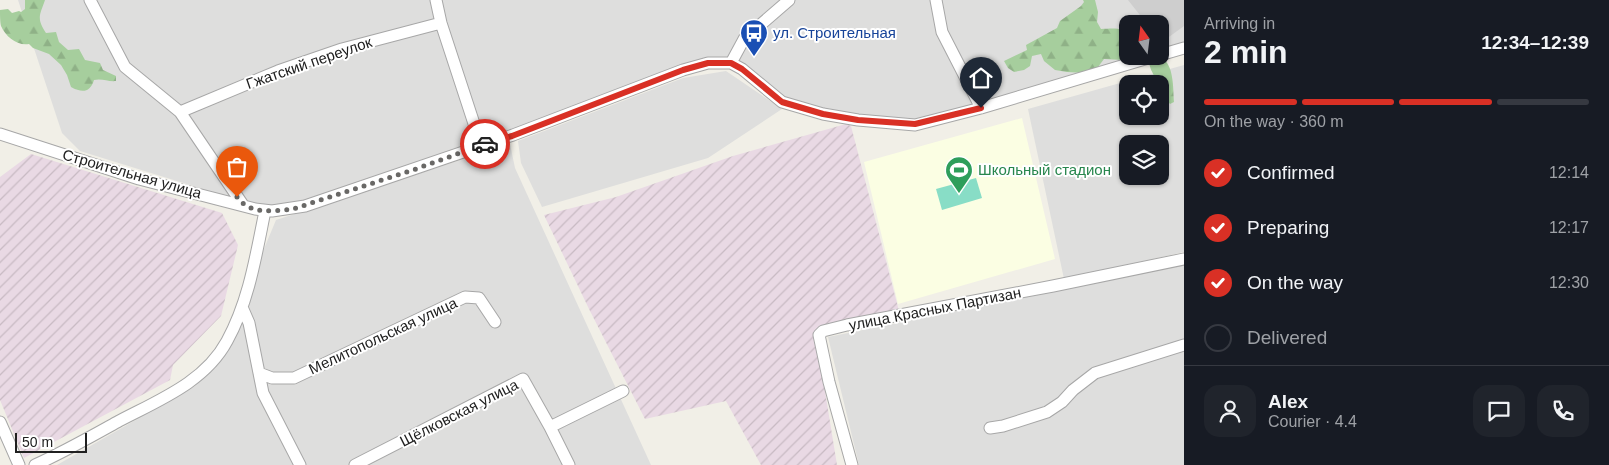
<!DOCTYPE html>
<html lang="en">
<head>
<meta charset="utf-8">
<style>
	body { margin:0; font-family:Helvetica,sans-serif; background:#20242c; color:#f1f3f6; height:100vh; display:flex; flex-direction:column; font-size:19px; white-space:nowrap }
	* { box-sizing:border-box; margin:0 }
	p { font-size:16px; color:#9ea1a6 }
	.icon { flex:none; width:28px; height:28px; fill:none; stroke:currentColor; stroke-width:2; stroke-linecap:round; stroke-linejoin:round }
	.map { position:relative; flex:1; overflow:hidden }
	.side { display:flex; flex-direction:column; background:#171b24; width:425px }
	.side>* { flex:none }
	.needle { width:32px; rotate:346deg }
	.fabs { position:absolute; left:1119px; top:15px; display:grid; gap:10px }
	.fabs a { display:grid; place-items:center; width:50px; height:50px; border-radius:10px; background:#171b24; box-shadow:0 1px 4px #0004; font-size:25px }
	.scale { position:absolute; left:15px; bottom:12px; width:72px; box-sizing:border-box; padding-left:5px; border:2px solid #202020; border-top:0; font-size:14px; line-height:18px; white-space:nowrap; color:#202020; -webkit-text-stroke:4px #fff; paint-order:stroke }
	.pin { position:absolute; display:grid; place-items:center; width:42px; height:42px; color:#fff; margin:-51px -21px; border-radius:50% 50% 50% 0; rotate:-45deg; box-shadow:0 0 5px #0007 }
	.pin .icon { rotate:45deg }
	.courier { position:absolute; display:grid; place-items:center; width:50px; height:50px; margin:-25px; border:4px solid #d93025; border-radius:50%; background:#fff; color:#222; box-shadow:0 1px 6px #0007 }
	.headline em { font-style:normal; font-weight:700 }
	.headline div { display:flex; flex-direction:column-reverse }
	.headline { display:flex; align-items:center; justify-content:space-between; height:85px; padding:0 20px }
	h1 { font-size:32px; font-weight:700; line-height:38px }
	.bar { display:grid; grid-template-columns:repeat(4,1fr); gap:8px 5px; align-content:center; height:60px; padding:0 20px }
	.bar i { height:6px; border-radius:4px; background:#363941 }
	.bar .current { background:#d93025 }
	.bar p { grid-column:span 4 }
	.line { display:flex; align-items:center; gap:12px; padding:0 20px; border-top:1px solid #363941 }
	.line div { flex:1 }
	.round { display:grid; place-items:center; flex:none; width:52px; height:52px; border-radius:15px; background:#20242c }
	ol { padding:0 20px; list-style:none }
	li { display:flex; align-items:center; gap:15px; height:55px }
	li p { margin-inline-start:auto }
	li .icon { padding:5px; border-radius:50%; background:#d93025; color:#fff; stroke-width:4 }
	li:last-child { color:#9ea1a6 }
	li i { width:28px; height:28px; border:2px solid #363941; border-radius:50% }
	main { display:flex; flex:1; min-height:0 }
	.map>svg:first-child { display:block }
	.residential { fill:#dededd; fill-rule:evenodd }
	.industrial { fill:url(#industrial-furrows) }
	.education { fill:#fbfee3 }
	.religious { fill:#cecece }
	.forest { fill:url(#forest-firs) }
	.pitch { fill:#88ddc6 }
	.lines { fill:none; stroke-linecap:round; stroke-linejoin:round }
	.minor-casing { stroke:#a7a7a7; stroke-width:13 }
	.minor { stroke:#fff; stroke-width:11 }
	.done { stroke:#696866; stroke-width:5; stroke-dasharray:0 9 }
	.route { stroke:#d93025; stroke-width:6 }
	.labels { text-anchor:middle; stroke-width:4; stroke-linejoin:round; paint-order:stroke }
	.transit-label { font-size:15px; fill:#164399; stroke:#fff; text-anchor:start }
	.street-label { font-size:15px; fill:#202020; stroke:#fff }
	.leisure-label { font-size:15px; fill:#27864d; stroke:#fff; text-anchor:start }
</style>
</head>
<body>
<main>
<div class="map">
<svg width="1184" height="465" viewBox="0 0 1184 465">
	<defs>
		<pattern id="industrial-furrows" width="10" height="10" patternUnits="userSpaceOnUse" patternTransform="scale(1.25)"><rect width="10" height="10" fill="#e9d9e4"/><path d="M-1 1l2-2M0 10L10 0M9 11l2-2" fill="none" stroke="#c8bac3"/></pattern>
		<pattern id="forest-firs" width="22" height="20" patternUnits="userSpaceOnUse" patternTransform="scale(1.25)"><rect width="22" height="20" fill="#a6ce9d"/><path d="M5 1l3.5 6h-7zM16 11l3.5 6h-7z" fill="#8fb187"/></pattern>
	</defs>
	<rect width="100%" height="100%" fill="#f1efe7"/>
	<path class="residential" d="M18 0H1184V44L1160 51V24H1128V56H1144L916 121 794 106 737 68 689 69 291 208 258 206 80 151 62 133Z
		M1184 65V252L1064 279 1028 109ZM1128 84H1160V116H1128ZM1128 144H1160V176H1128Z
		M726 71 782 109 708 158 542 207 521 163 518 141 683 78Z
		M510 144 515 168 651 465H57L195 386 216 364 276 220Z
		M1184 265V465H859L828 337Z"/>
	<path class="industrial" d="M846 124 851 126 899 311 816 336 837 465H761L726 401 645 419 589 309 544 215 616 197 733 156Z
		M31 154 222 213 238 245 221 316 173 365 170 380 24 458 0 400V177Z"/>
	<path class="education" d="M1022 118 1055 259 898 304 864 162Z"/>
	<path class="religious" d="M1128 0H1184V26L1162 42 1160 39V24H1147Z"/>
	<path class="forest" d="M25 0H45C40 15 36 18 46 33L56 32 59 42 68 50 79 49 85 60 100 63 103 70 116 76V81C108 82 102 78 94 80 90 93 82 93 71 87L67 75 61 65 49 54 33 48 29 44C17 46 6 37 1 26 0 22 0 14 0 10L8 9 12 13 19 11 21 12 25 9Z
		M1083 0H1095L1098 12 1097 22 1101 29C1129 27 1127 30 1128 56H1134L1122 60 1104 59 1098 67 1085 73 1067 72 1055 70 1044 61 1041 54 1032 56 1030 66 1024 70 1014 72 1008 68 1004 61 1027 50 1026 45 1057 28 1060 21 1081 6 1084 2Z
		M1163 58C1174 68 1173 87 1174 102L1170 104C1163 97 1165 92 1160 85 1156 79 1151 72 1149 63Z"/>
	<path class="pitch" d="M976 178 982 198 942 210 936 189Z"/>
	<g class="lines">
		<g class="minor-casing">
			<path id="minor" d="M90 0 125 67 180 112 243 205
				M436 0 441 23 481 145
				M936 0 942 32 981 108
				M1160 55 1184 48
				M731 63 744 39 789 0
				M180 112 278 71 342 49 441 23
				M0 134 139 179 255 209 272 211 305 206 513 135 683 70 708 63H731L742 69 782 102 823 114 858 120 915 125 981 108 1155 56
				M242 307 249 323 263 393 300 465
				M259 373 272 378H294L465 297 479 298 495 322
				M0 422 19 465
				M550 427 569 465
				M990 428 1003 426 1047 412 1062 402 1073 390 1095 373 1184 345
				M35 465C64 452 92 436 119 421 159 400 205 382 227 341 249 301 256 255 265 211
				M355 465 523 379 550 427 623 391
				M852 465 829 382 819 335 823 331 847 325 1053 286 1184 259"/>
		</g>
		<use href="#minor" class="minor"/>
	</g>
	<g class="lines">
		<path class="done" d="M237 197C250 215 273 211 293 209L413 170 485 144"/>
		<path class="route" d="M485 144 512 136 683 70 708 63H731L742 69 782 102 823 114 858 120 915 124 981 108"/>
	</g>
	<defs>
		<g id="bus-pin" transform="scale(1.4375)"><path d="M0 17L-7.5 6A9.5 9.5 0 1 1 7.5 6Z" fill="#1a4fb4" stroke="#fff"/><path d="M-5-6H5V4H4V6H2V4H-2V6H-4V4H-5ZM-3.5-4V0h7V-4ZM-3.5 1.2v1.5H-2V1.2ZM2 1.2v1.5H3.5V1.2Z" fill="#fff"/></g>
		<g id="stadium-pin" transform="scale(1.4375)"><path d="M0 17L-7.5 6A9.5 9.5 0 1 1 7.5 6Z" fill="#2e9e5b" stroke="#fff"/><path d="M0-5a6.5 5 0 1 0 0 10a6.5 5 0 1 0 0-10ZM-3.5-1.8h7v3.6h-7Z" fill="#fff"/></g>
	</defs>
	<g fill-rule="evenodd">
		<use href="#bus-pin" x="754" y="33"/>
		<use href="#stadium-pin" x="959" y="170"/>
	</g>
	<g class="labels">
		<g class="transit-label">
			<text x="773" y="38">ул. Строительная</text>
		</g>
		<g class="street-label">
			<text transform="translate(309 63) rotate(-19)" y="5">Гжатский переулок</text>
			<text transform="translate(132 174) rotate(16)" y="5">Строительная улица</text>
			<text transform="translate(935 309) rotate(-11)" y="5">улица Красных Партизан</text>
			<text transform="translate(383 336) rotate(-25)" y="5">Мелитопольская улица</text>
			<text transform="translate(459 413) rotate(-27)" y="5">Щёлковская улица</text>
		</g>
		<g class="leisure-label">
			<text x="978" y="175">Школьный стадион</text>
		</g>
	</g>
</svg>
<div class="fabs">
<a><svg class="needle" viewBox="-14 -14 28 28"><path d="M0-13l5 13h-10z" fill="#e53935"/><path d="M0 13l5-13h-10z" fill="#9ea1a6"/></svg></a>
<a><svg class="icon" aria-label="locate" viewBox="0 0 24 24"><circle cx="12" cy="12" r="6"/><path d="M12 2v4M12 18v4M2 12h4M18 12h4"/></svg></a>
<a><svg class="icon" aria-label="layers" viewBox="0 0 24 24"><path d="M12 4l9 5-9 5-9-5zM3 14l9 5 9-5"/></svg></a>
</div>
<div class="scale">50 m</div>
<div class="pin" style="left:237px;top:197px;background:#ea580c"><svg class="icon" aria-label="bag" viewBox="0 0 24 24"><path d="M5 8h14l-1 12H6zM9 8a3 3 0 0 1 6 0"/></svg></div>
<div class="pin" style="left:981px;top:108px;background:#1f2937"><svg class="icon" aria-label="home" viewBox="0 0 24 24"><path d="M3 11l9-7 9 7M6 9v11h12V9"/></svg></div>
<div class="courier" style="left:485px;top:144px"><svg class="icon" aria-label="car" viewBox="0 0 24 24"><path d="M5 17H2v-5l4-1 3-4h7l3 4 3 1v5h-3M9 17h6M6 11h13"/><circle cx="7" cy="17" r="2"/><circle cx="17" cy="17" r="2"/></svg></div>
</div>
<section class="side">
<div class="headline"><div><h1>2 min</h1><p>Arriving in</p></div><em>12:34–12:39</em></div>
<div class="bar"><i class="current"></i><i class="current"></i><i class="current"></i><i></i><p>On the way · 360 m</p></div>
<ol>
<li><svg class="icon" aria-label="check" viewBox="0 0 24 24"><path d="M5 12l5 5 9-10"/></svg>Confirmed<p>12:14</p></li>
<li><svg class="icon" aria-label="check" viewBox="0 0 24 24"><path d="M5 12l5 5 9-10"/></svg>Preparing<p>12:17</p></li>
<li><svg class="icon" aria-label="check" viewBox="0 0 24 24"><path d="M5 12l5 5 9-10"/></svg>On the way<p>12:30</p></li>
<li><i></i>Delivered</li>
</ol>
<div class="line" style="height:90px"><a class="round"><svg class="icon" aria-label="person" viewBox="0 0 24 24"><circle cx="12" cy="8" r="4"/><path d="M4 21q1-7 8-7t8 7"/></svg></a><div><b>Alex</b><p>Courier · 4.4</p></div><a class="round"><svg class="icon" aria-label="chat" viewBox="0 0 24 24"><path d="M4 5h16v11H9l-5 4z"/></svg></a><a class="round"><svg class="icon" aria-label="phone" viewBox="0 0 24 24"><path d="M5 4h4l2 5-3 2q2 4 5 5l2-3 5 2v4C11 20 4 13 5 4z"/></svg></a></div>
</section>
</main>
</body>
</html>
